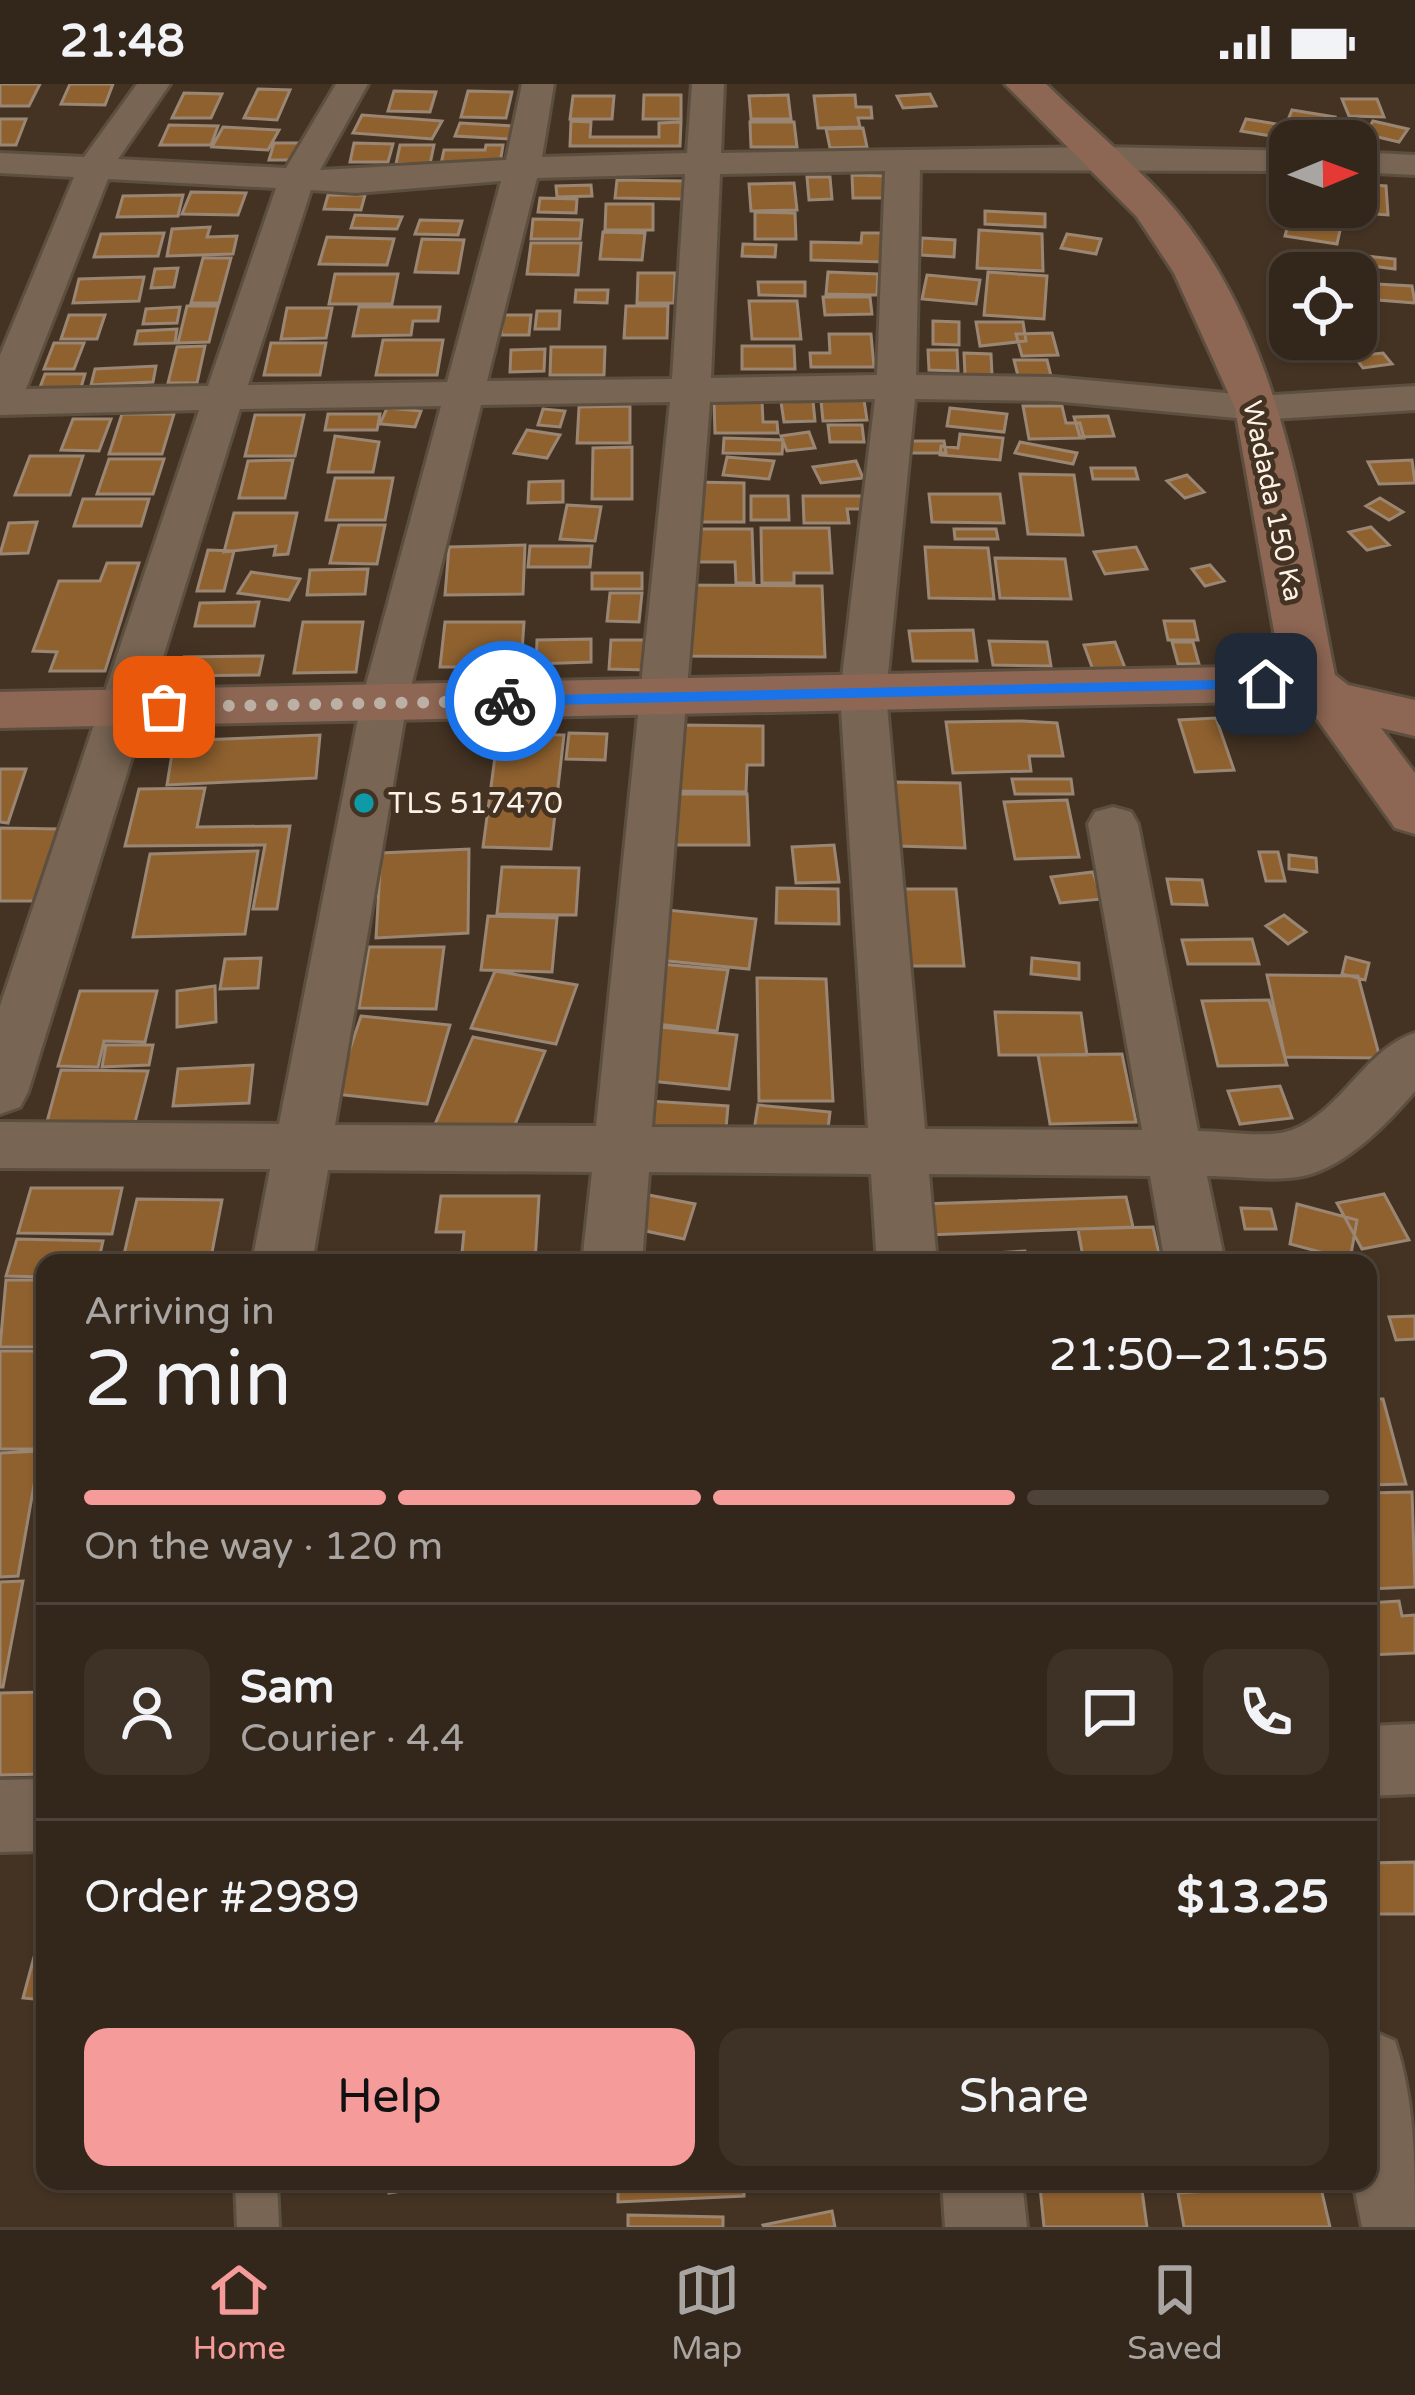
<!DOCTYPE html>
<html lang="en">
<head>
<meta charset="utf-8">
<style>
	body { margin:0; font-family:"Varela Round",sans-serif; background:#3e3227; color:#f1f3f6; height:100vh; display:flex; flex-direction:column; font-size:45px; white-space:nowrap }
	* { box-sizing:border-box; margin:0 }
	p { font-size:39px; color:#a9a5a2 }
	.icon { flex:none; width:66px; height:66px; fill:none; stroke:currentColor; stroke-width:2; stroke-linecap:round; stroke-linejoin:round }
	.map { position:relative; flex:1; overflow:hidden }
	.drawer { position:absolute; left:36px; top:1170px; width:1341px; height:936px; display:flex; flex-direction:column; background:#33261a; border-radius:24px; box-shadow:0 3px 9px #0004,0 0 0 3px #4e4339 }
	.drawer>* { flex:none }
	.needle { width:78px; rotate:89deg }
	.tools { position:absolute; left:1269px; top:36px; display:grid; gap:24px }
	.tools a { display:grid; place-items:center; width:108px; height:108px; border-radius:24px; background:#33261a; box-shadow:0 3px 9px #0004,0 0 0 3px #4e4339; font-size:60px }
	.pin { position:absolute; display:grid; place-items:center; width:102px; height:102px; color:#fff; margin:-51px; border-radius:24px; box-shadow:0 6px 18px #0006 }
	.courier { position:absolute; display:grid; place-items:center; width:120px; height:120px; margin:-60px; border:9px solid #1a73e8; border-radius:50%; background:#fff; color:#222; box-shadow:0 3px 15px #0007 }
	.overview em { font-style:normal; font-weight:600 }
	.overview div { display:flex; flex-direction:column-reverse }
	.overview { display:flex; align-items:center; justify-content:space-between; height:204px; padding:0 48px }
	h1 { font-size:78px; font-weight:600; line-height:90px }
	.bar { display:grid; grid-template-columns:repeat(4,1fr); gap:18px 12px; align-content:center; height:144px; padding:0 48px }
	.bar i { height:15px; border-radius:9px; background:#4e4339 }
	.bar .on { background:#f59b9a }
	.bar p { grid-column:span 4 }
	.line { display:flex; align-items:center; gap:30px; padding:0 48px; border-top:3px solid #4e4339 }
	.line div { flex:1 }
	.round { display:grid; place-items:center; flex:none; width:126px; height:126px; border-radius:24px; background:#3e3227 }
	.cta { display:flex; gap:24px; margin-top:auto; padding:24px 48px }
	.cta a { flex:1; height:138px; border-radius:24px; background:#f59b9a; color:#111; font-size:48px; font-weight:600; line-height:138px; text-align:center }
	.cta a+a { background:#3e3227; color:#f1f3f6 }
	.status { display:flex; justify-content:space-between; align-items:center; height:84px; padding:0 60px; background:#33261a; direction:ltr }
	.status svg { height:33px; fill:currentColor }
	.dock { display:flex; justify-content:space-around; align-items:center; height:168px; border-top:3px solid #4e4339; background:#33261a; font-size:33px; color:#a9a5a2 }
	.dock a { display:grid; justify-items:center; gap:6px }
	.dock .on { color:#f59b9a }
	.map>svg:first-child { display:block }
	.building { fill:#8f612f; stroke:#9a8673; stroke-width:3 }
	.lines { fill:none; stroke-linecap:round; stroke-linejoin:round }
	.lane-casing { stroke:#5d4f40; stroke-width:6 }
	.street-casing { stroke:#5d4f40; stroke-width:6 }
	.secondary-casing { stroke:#5d4f40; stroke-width:6 }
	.lane { fill:#786553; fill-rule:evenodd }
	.street { fill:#786553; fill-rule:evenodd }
	.secondary { fill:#8e6754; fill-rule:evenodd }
	.route { fill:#1a73e8 }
	.done { stroke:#bcafa3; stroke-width:12; stroke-dasharray:0 21.6 }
	.culture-dot { fill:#0f9aa8; stroke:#443323; stroke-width:4.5 }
	.labels { text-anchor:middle; stroke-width:10; stroke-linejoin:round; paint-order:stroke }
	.far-street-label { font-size:27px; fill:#fdf2e8; stroke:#443323 }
	.poi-label { font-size:30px; fill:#fdf2e8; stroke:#443323; text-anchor:start }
</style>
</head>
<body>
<div class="status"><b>21:48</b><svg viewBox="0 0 49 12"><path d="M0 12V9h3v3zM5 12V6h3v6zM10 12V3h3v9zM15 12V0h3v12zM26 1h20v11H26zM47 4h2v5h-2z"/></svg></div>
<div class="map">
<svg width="1415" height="2143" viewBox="0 0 1415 2143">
	<rect width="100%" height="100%" fill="#443323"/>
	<path class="building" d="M0 0H40L29 22H0Z
		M70 0H113L105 21 61 20Z
		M258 5 290 6 277 36 244 34Z
		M394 7 436 8 430 28 388 27Z
		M468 7 512 8 506 34 461 33Z
		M184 9 222 10 211 34H172Z
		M930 10 936 22 903 24 897 12Z
		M644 11H681V35H643Z
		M788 11 791 35H751L749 12Z
		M855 11 856 23H871L872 34H858L860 43 818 44 814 12Z
		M573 12H614L612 35H570Z
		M1342 15H1377L1384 33 1349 32Z
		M1292 26 1335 33 1332 43 1288 36Z
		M362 31 442 37 432 55 353 49Z
		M0 35H26L16 61H0Z
		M1246 35 1282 41 1277 53 1241 47Z
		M571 37 591 38 590 53H659V39L681 38 680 62H570Z
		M1373 37 1408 45 1399 58 1365 50Z
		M750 38H794L797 63H751Z
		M460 39 514 42 509 55 455 52Z
		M169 41 218 42 211 61H160Z
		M223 43 279 46 268 66 212 63Z
		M863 44 867 63 830 64 826 45Z
		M274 59H302L297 76H269Z
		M354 59 393 60 388 78H350Z
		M400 61H434L430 80H396Z
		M486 61H503L500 80H441L444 66H485Z
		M852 91 887 92 889 114H853Z
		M807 93H830L832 115 809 116Z
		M617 96 683 97 682 115 615 114Z
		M794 99 797 126 751 127 749 100Z
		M1356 100 1386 102 1388 131 1329 127 1356 123Z
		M591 101 592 112 557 113 556 102Z
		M191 108 246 109 238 131 182 130Z
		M183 111 178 132 117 133 123 112Z
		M328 111H365L361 126 324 125Z
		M540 114 577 115 576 129 538 128Z
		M606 120H653V146H605Z
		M1292 126 1343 133 1337 160 1285 152Z
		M985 127 1045 130V143L985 140Z
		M755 128 795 129 796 155H755Z
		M355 131 402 133 397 145 351 144Z
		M533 135 582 136 580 155H531Z
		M420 136 462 137 458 151 415 150Z
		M210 143 207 153 237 152 233 170 167 172 172 145Z
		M979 146 1042 150 1043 187 977 184Z
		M603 148 645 149 642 176 600 175Z
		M164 149 158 172 94 173 101 150Z
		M862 149H885L886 178 811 176V158L861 159Z
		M1067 150 1101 155 1096 170 1061 164Z
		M327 153 394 155 387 181 319 180Z
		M922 154 955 156 954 173 921 171Z
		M422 155 464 156 458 189 415 188Z
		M531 159H581L578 191 527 190Z
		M743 160 776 161 775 173 742 172Z
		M1356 171 1395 175V185L1355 180Z
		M203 174H231L219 219H191Z
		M178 184 174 203 151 204 155 185Z
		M828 188 878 190 877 211 826 210Z
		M988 188 1047 192 1044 235 984 231Z
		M638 189H675L674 219H637Z
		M335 190H398L392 220H329Z
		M927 191 980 196 976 220 922 215Z
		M144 193 139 217 73 219 79 195Z
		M758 198H805V212L759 211Z
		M1376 200 1412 202 1415 219 1378 216Z
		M576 206H608L607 219 575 218Z
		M823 213H870L872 230 825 231Z
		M749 217H797L801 255H752Z
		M187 222H218L209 258 178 259Z
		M626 222H668L667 254H624Z
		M180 223 177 239 143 240 146 225Z
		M359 223H440L438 237H413L411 251 353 252Z
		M287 224H332L326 254 281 255Z
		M537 227H560L559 245H535Z
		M69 231H105L97 255H61Z
		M503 231H531L529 251H501Z
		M933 237 959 238V261L933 260Z
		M976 238H1023L1026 257 980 262Z
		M177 245 175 259 135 260 138 247Z
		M1052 249 1058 271 1022 272 1016 250Z
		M829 250H871L874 283H811L810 269H830Z
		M383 256H443L437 291H376Z
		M54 259H84L74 285H44Z
		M271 259H326L320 291H264Z
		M205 262 197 299H168L177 263Z
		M742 262H794L795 285H742Z
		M551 263H605L604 291H550Z
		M545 265 544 287 510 288 511 266Z
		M928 266H957L958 287 929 286Z
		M964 269 991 270 992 291H965Z
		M1383 269 1392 280 1363 284 1354 272Z
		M1014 276H1047L1051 292H1018Z
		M156 282 153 298 91 301 95 285Z
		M45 290H85L80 307 39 306Z
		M864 316 867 336 823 337 821 317Z
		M714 317H762L763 338H777L778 349H715Z
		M813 317 815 337 784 338 781 318Z
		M630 322V359H577L579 323Z
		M1023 322H1062L1066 339H1080L1084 354 1029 355Z
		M387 324 421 327 415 343 380 340Z
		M950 324 1007 330 1004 348 947 342Z
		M543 325 565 327 560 343 538 341Z
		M122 330H174L162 370H109Z
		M328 330H380L377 346H325Z
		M255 331H304L295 372H245Z
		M1108 332 1114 352 1080 353 1074 333Z
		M73 335H111L99 367 61 366Z
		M828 341H862L864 358H830Z
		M527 346 560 351 547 374 514 369Z
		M809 348 815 364 787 367 781 352Z
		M960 350 1003 354 1000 376 940 371 941 362 958 364Z
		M335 352 379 358 373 388H328Z
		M724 354 783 356 782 370 723 369Z
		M910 357H944L946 369H911Z
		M1020 358 1077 369 1073 380 1015 369Z
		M632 363V415H592L593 364Z
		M30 372H83L70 411H15Z
		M727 373 774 377 769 395 723 391Z
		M109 375H164L153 410H97Z
		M293 376 285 414H239L248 377Z
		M1412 376 1415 399 1379 400 1368 378Z
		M856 377 863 394 821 399 813 383Z
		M1091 384H1135L1138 395H1093Z
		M1020 390 1074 391 1083 451 1028 450Z
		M1187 391 1204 408 1185 414 1167 397Z
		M335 394H393L385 436H326Z
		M563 397V418L528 419 529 398Z
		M693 398 744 399V438H692Z
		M929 410H1000L1004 439 932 438Z
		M751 412H788L789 436H751Z
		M803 412H865L867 425H847L849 439H804Z
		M1380 414 1403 428 1389 436 1366 422Z
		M83 415H149L141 442H74Z
		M567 421 601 423 595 457 560 455Z
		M234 429H297L288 470 274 471 276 462 224 468Z
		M37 438 28 469 0 470 9 439Z
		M339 441H385L377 480 330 479Z
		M1371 443 1389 461 1367 466 1349 448Z
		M761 444H829L832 489H794V499H762Z
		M688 445H752L754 499H736L735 478H688Z
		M954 445H996L998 455H955Z
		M525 461 523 510 445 511 449 463Z
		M530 462H592L590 483H528Z
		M925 463 988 464 994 515 929 514Z
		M1136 463 1147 485 1105 490 1094 468Z
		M208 466 234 467 224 507H197Z
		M995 474 1065 475 1071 515 1000 514Z
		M107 479H139L105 587H50L57 568 33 567 59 497H100Z
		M1210 481 1224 497 1205 502 1192 485Z
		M368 485 365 510 307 511 310 486Z
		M251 488 300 495 289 516 238 509Z
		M592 489H642V505H592Z
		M673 501 822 502 825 573 670 572Z
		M610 509H642L639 538 607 537Z
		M259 518 254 542H195L200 519Z
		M1164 537H1194L1198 556H1168Z
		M303 538H363L356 588 294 589Z
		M445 538H524L521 583H440Z
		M973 546 977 577H913L909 547Z
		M591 555V578L536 580 537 556Z
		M611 556H648L647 586 609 585Z
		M989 557 1047 558 1051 582 993 581Z
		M1115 558 1125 584 1093 586 1084 561Z
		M1172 558H1193L1199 580H1178Z
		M263 572 259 591 179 592 184 573Z
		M1216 634 1234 686 1195 688 1179 636Z
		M1022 637 1057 639 1063 672H1029L1031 687 953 689 946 638Z
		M681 641 763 642V681H747L746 708 679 707Z
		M569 649 607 650 605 676 566 675Z
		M498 650 564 651 551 765 483 763Z
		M320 651 316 694 167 701 174 657Z
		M0 685H26L8 739 0 738Z
		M1012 695H1071L1073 710H1015Z
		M894 698 960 699 965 764 897 762Z
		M205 704 197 743 290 742 277 825H253L265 761 125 762 139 705Z
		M668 710H747L749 761H667Z
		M1067 716 1079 773 1015 775 1004 718Z
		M0 744 59 745 37 817H0Z
		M834 761 839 798 796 799 792 763Z
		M469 765 468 849 376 854 381 769Z
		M258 767 245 850 133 853 150 770Z
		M1259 768H1278L1285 797H1266Z
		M1289 771 1316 774 1317 788 1289 785Z
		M502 783 579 784 576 831 497 830Z
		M1093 788 1102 815 1060 819 1051 793Z
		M1167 795 1202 796 1207 821 1172 820Z
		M777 804 838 805 839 840 776 839Z
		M889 805H956L964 882H895Z
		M667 826 756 835 749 885 657 876Z
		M1284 831 1306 848 1288 860 1266 842Z
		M488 832 557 834 552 888 481 886Z
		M1252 855 1259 880H1188L1182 856Z
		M369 863H444L436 925 359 924Z
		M1346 873 1369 879 1365 896 1342 890Z
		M261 874 258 904 220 905 225 875Z
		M1032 874 1079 879V895L1031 890Z
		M661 880 728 886 717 947 648 939Z
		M495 887 577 901 556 960 471 944Z
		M1267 891 1358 892 1380 974 1285 973Z
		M757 894 826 895 833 1017H759Z
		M215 902 216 938 177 943V907Z
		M80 907H157L145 958 104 957 98 983 58 982Z
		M1269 916 1287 981 1218 982 1202 917Z
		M995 928 1081 929 1087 971H999Z
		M361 932 450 941 427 1020 335 1010Z
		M651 942 737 951 729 1005 640 996Z
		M473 953 545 967 503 1070 429 1054Z
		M106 961H153L149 981 102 983Z
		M1122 970 1136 1038 1050 1040 1038 971Z
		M253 981 249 1019 173 1022 178 985Z
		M61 986 148 987 133 1046 45 1045Z
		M1280 1002 1292 1034 1240 1040 1228 1007Z
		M649 1017 728 1022 723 1079 642 1074Z
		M758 1021 830 1028 823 1087 749 1078Z
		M31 1104H122L112 1150 18 1149Z
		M623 1106 695 1120 684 1155 612 1140Z
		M1384 1110 1409 1156 1362 1165 1337 1119Z
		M441 1112H539L535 1179H461L464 1148H436Z
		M1126 1113 1133 1143 927 1151 922 1120Z
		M137 1115 222 1116 210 1179H122Z
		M1297 1120 1357 1136 1350 1176 1290 1160Z
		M1241 1124 1271 1125 1276 1145H1245Z
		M1153 1143 1161 1179H1084L1078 1145Z
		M17 1155 103 1157 98 1179H45V1193L6 1192Z
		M1025 1167 1028 1179H932L931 1173Z
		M6 1196H45V1263H0Z
		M1415 1232V1255L1396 1256 1389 1233Z
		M0 1267H45V1365H0Z
		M1368 1315H1383L1406 1400 1368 1401Z
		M40 1367 18 1492 0 1493V1369Z
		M1412 1408 1415 1503 1368 1505V1409Z
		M23 1497 3 1603H0V1498Z
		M1399 1517 1402 1532 1415 1531V1569L1368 1571V1519Z
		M45 1608V1690L0 1691V1609Z
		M1415 1778V1830H1374L1368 1779Z
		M34 1873H45V1916L23 1914Z
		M389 2097H456V2099L389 2109Z
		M618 2097H744V2112L618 2118Z
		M1141 2099 1147 2143H1044L1040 2103Z
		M1320 2100 1330 2143H1184L1178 2109Z
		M832 2127 835 2143H764L763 2141Z
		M628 2131 723 2133V2143H628Z"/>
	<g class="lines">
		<g class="lane-casing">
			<path id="lane" d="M235 2097H277L279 2143H237Z"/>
		</g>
		<g class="street-casing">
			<path id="street" d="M137 0H170L118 75 286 84 336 0H368L320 86 506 76 522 0H554L542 73 687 69 692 0H724L721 69 1100 63 1290 67V87L920 86 916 291 1053 293 1258 312 1415 302V326L1258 336 1053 317 915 315 886 610 925 1045 1142 1046 1088 740 1095 728 1113 723 1131 728 1138 740 1198 1047C1225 1047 1268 1055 1292 1046 1342 1027 1366 964 1415 949V1007C1388 1039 1346 1083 1303 1092 1273 1098 1237 1092 1207 1092L1225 1179H1165L1150 1092 929 1090 937 1179H877L871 1090 649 1088 642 1179H582L592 1088 328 1086 312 1179H252L270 1085 0 1084V1038L279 1040 361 619 441 322 240 325 28 1008 20 1023 0 1030V922L199 326 0 331V271L74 93 0 89V69L84 73ZM885 87 877 291 711 294 720 90ZM685 90 672 295 487 297 537 94ZM108 95 276 104 208 302 26 305ZM501 97 447 298 248 301 311 106 356 109ZM875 315 840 610 868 1044 652 1043 710 318ZM670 318 596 1042 335 1041 407 619 481 321Z
				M1356 68 1415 71V91L1356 88Z
				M1415 1640V1710L1368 1712V1642Z
				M45 1695V1767L0 1768V1696Z
				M1368 1945 1395 1957C1415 2017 1415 2078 1415 2143H1362L1353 2097H1368Z
				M942 2097H1022L1027 2143H945Z"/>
		</g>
		<g class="secondary-casing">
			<path id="secondary" d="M1005 0H1046C1085 38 1128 74 1165 114 1282 244 1302 427 1335 591L1348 601 1415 616V652L1381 644 1415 689V750L1395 744 1312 628 1298 617 0 644V608L1280 582 1235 324 1174 189 1137 133Z"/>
		</g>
		<use href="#lane" class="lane"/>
		<use href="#street" class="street"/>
		<use href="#secondary" class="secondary"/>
	</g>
	<path class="route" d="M1266 595 1271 604 505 622 497 617 505 612Z"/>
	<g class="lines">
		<path class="done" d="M164 623 505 617"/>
	</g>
	<circle class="culture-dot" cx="364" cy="719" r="12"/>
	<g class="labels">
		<g class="far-street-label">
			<text transform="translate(1273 417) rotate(78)" y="9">Wadada 150 Ka</text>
		</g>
		<g class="poi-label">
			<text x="388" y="729">TLS 517470</text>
		</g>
	</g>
</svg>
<div class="tools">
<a><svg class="needle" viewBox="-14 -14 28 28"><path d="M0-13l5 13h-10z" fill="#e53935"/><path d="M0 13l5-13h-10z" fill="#a9a5a2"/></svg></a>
<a><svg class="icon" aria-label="locate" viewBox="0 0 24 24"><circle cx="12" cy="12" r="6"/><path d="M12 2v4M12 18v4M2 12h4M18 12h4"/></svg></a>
</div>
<div class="pin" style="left:164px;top:623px;background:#ea580c"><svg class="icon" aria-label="bag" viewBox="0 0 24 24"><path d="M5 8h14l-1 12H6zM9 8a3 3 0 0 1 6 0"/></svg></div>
<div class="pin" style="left:1266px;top:600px;background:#1f2937"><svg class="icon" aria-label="home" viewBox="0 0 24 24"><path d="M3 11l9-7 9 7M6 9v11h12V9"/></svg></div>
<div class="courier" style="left:505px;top:617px"><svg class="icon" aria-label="bike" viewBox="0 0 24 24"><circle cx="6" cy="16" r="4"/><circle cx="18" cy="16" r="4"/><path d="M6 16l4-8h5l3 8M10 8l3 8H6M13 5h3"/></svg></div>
<section class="drawer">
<div class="overview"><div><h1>2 min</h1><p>Arriving in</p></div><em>21:50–21:55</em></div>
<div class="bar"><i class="on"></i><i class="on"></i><i class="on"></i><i></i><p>On the way · 120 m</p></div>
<div class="line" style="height:216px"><a class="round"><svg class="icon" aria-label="person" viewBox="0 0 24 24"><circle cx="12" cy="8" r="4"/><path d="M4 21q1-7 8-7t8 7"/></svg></a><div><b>Sam</b><p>Courier · 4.4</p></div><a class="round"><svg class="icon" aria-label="chat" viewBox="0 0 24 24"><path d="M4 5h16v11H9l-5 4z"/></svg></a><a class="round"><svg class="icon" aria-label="phone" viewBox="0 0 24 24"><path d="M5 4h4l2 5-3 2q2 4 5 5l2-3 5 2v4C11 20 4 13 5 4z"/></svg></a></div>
<div class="line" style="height:156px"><div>Order #2989</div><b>$13.25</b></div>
<div class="cta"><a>Help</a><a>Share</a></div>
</section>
</div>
<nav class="dock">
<a class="on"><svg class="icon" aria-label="home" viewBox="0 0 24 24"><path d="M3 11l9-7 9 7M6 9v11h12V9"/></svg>Home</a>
<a><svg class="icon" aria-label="map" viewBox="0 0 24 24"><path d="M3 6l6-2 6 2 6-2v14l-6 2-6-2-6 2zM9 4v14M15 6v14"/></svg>Map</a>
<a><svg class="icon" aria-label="saved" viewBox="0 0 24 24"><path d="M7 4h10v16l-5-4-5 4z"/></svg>Saved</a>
</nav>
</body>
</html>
